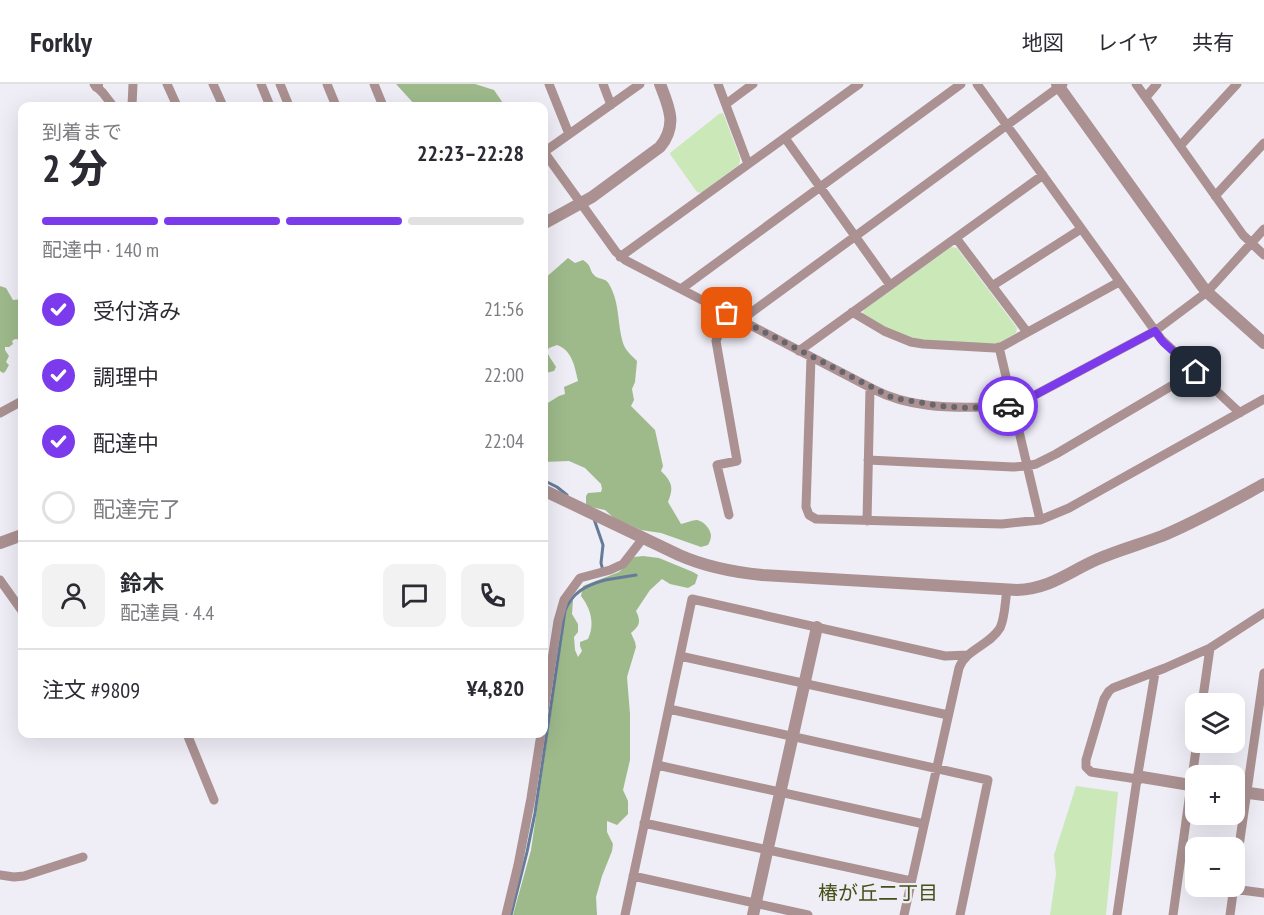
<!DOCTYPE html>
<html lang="ja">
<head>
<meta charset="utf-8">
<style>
	body { margin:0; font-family:"PT Sans Narrow","Noto Sans JP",sans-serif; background:#f2f2f3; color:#2b2b33; height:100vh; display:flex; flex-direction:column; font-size:22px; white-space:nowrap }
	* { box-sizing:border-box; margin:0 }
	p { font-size:20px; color:#7c7c81 }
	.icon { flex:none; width:33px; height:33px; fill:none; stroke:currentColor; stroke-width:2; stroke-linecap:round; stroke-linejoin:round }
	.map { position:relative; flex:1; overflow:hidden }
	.details { position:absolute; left:18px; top:18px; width:530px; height:636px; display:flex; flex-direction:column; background:#fff; border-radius:12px; box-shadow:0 6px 24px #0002 }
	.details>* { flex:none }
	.buttons { position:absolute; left:1185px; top:609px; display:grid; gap:12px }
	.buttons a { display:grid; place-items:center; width:60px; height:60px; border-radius:12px; background:#fff; box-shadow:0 6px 24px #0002; font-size:30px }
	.pin { position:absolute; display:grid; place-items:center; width:51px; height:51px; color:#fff; margin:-26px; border-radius:12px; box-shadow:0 3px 9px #0006 }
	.courier { position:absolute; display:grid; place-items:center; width:60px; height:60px; margin:-30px; border:4px solid #7c3aed; border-radius:50%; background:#fff; color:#222; box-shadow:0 2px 8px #0007 }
	.headline em { font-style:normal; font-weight:800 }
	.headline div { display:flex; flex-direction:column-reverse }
	.headline { display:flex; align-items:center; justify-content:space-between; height:102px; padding:0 24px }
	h1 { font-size:39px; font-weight:800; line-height:45px }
	.bar { display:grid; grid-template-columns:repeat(4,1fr); gap:9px 6px; align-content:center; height:72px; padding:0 24px }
	.bar i { height:8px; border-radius:4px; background:#e1e1e2 }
	.bar .on { background:#7c3aed }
	.bar p { grid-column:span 4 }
	.line { display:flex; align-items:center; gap:15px; padding:0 24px; border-top:2px solid #e1e1e2 }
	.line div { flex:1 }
	.round { display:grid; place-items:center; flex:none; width:63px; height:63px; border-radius:12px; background:#f2f2f3 }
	ol { padding:0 24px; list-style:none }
	li { display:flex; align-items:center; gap:18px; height:66px }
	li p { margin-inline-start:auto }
	li .icon { padding:6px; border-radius:50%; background:#7c3aed; color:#fff; stroke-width:4 }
	li:last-child { color:#7c7c81 }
	li i { width:33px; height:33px; border:3px solid #e1e1e2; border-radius:50% }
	header { display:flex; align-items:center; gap:36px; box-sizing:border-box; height:84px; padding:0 30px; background:#fff; border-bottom:2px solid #e1e1e2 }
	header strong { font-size:28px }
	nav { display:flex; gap:33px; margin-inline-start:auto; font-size:21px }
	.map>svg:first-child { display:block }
	.green { fill:#cbe8b9 }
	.forest { fill:#9eba8b }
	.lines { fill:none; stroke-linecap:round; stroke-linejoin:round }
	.stream { stroke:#647c9a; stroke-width:3 }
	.minor { stroke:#ab9191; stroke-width:9 }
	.tertiary { stroke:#ab9191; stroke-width:12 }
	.done { stroke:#68666c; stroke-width:6; stroke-dasharray:0 10.8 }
	.route { stroke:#7c3aed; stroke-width:8 }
	.labels { text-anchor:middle; stroke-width:4.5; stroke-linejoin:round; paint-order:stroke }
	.neighbourhood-label { font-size:20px; fill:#465017; stroke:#efedf6 }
</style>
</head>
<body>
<header>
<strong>Forkly</strong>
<nav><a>地図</a><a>レイヤ</a><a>共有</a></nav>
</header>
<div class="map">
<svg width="1264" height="831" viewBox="0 0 1264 831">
	<rect width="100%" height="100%" fill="#efedf6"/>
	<path class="green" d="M723 29 740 74 739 81 701 109 697 108 670 70V69L719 30Z
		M951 163 957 164 1017 244 1016 249 1001 258 990 260 927 258 902 252 862 231 864 225Z
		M1076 702 1118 708 1106 831H1050L1056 790 1054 771Z"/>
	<path class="forest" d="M396 0H475L494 6 505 22H416Z
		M568 174 575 179 583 176C593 183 588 184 594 191 598 196 605 193 609 200 620 219 617 238 623 259 625 266 632 272 637 277L635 298 632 305 634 316 631 322 655 346 663 382 661 387C672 398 674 403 668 418L681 440C686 439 692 436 697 436 703 437 710 444 711 451 711 454 710 458 708 461L701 463 661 449 641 446 614 434 605 426 586 422V412L588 409 601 408 602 405 601 400 585 384 569 377 543 378V322L559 312 565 310 564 303 578 297C575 283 572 266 557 261L549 264 547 267C549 274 553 277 556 283L554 287 546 289 548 294 546 296 543 295V196Z
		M0 202 6 204 13 216 22 215V256L15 255 12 257 13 260 9 263H5V266L9 272 6 278 9 281 5 288 3 289 0 287Z
		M643 472 659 474 693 488 698 491 695 500 688 504 670 500 662 495 650 506 636 527C641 537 640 542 631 549L635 558 636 563 627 593 630 630V676L623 706 628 717V730L617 741 607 737V748L613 760 612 767 602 792 596 813 597 831H513L531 766 567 520 570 514 573 516 572 530 578 540V548L574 553 575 566 578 573 582 567 580 562V558L588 555C595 540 591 525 581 512L583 502 619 488 634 473Z"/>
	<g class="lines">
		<path class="stream" d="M543 396 557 403 567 411
			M594 435 603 461 601 479 603 487
			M605 496 636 491
			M511 831 527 768 535 729 565 527C572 508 587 501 605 496"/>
		<path class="minor" d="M94 0 103 9 113 22
			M167 0 177 22
			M213 0 223 22
			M261 0 270 22
			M280 0 289 22
			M327 0 336 22
			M374 0 383 22
			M549 0 569 50
			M603 0 611 21
			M640 0 544 68 616 168 625 176 875 306C908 323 947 324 983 323 996 323 1008 323 1020 319L1155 247 1207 208 1264 145
			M718 0 748 80
			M977 0 1161 255 1240 329
			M1136 0 1243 151 1264 171
			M1146 13 1157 0
			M726 20 753 0
			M132 22 133 0
			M785 54 890 201
			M1180 62 1237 0
			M1215 112 1264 59
			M956 154 1027 248
			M620 173 859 0
			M992 202 1081 145
			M681 205 961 0
			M852 228 884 247 911 258 923 260 995 264 1001 263 1119 198
			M727 229 716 257 737 377 717 381 729 431
			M741 236 1063 0
			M999 263 1040 436
			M799 267 1043 91
			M811 273 806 423 809 431 816 435 1002 440 1040 436 1069 424 1264 315
			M0 329 22 317
			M868 376 1013 383 1027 382 1036 380 1056 370 1195 288
			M867 437 870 304
			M0 496 22 527
			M680 572 948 631
			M1202 620 1210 564
			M669 625 988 696 960 831
			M543 633 558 537 564 516 580 494 610 486 623 480 644 453
			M187 650 214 716
			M657 681 924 740
			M1137 695 1091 688 1086 683V676L1104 615 1109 607 1113 604 1165 584 1210 564 1264 529
			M644 739 911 797
			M0 791 14 793 24 792 83 773
			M633 792 808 831
			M1234 797 1264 589
			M1233 805 1264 809
			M506 831 518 781 531 714 541 650
			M625 831 692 515 945 572 968 571
			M904 831 959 584C966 565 990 561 1000 544 1005 534 1005 518 1007 506
			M1117 831 1137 695 1155 589
			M1173 831 1197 658
			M1230 831 1234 802"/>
		<path class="tertiary" d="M97 0V2
			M1057 0 1202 202 1207 208 1264 259
			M543 140 592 113 660 63C678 41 669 23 660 0
			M543 406 679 471C706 483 732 488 762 491L1017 506C1052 504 1068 488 1098 475 1119 466 1141 460 1162 452 1198 437 1231 418 1264 400
			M0 459 22 451
			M1137 695 1142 693 1196 702
			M1234 707 1264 711
			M753 831 817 543"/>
	</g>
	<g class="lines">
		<path class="done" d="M727 229 893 314 941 322 968 324 1008 322"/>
		<path class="route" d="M1008 322 1020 319 1155 247 1163 258 1196 288"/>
	</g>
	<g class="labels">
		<g class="neighbourhood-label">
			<text x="878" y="816">椿が丘二丁目</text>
		</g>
	</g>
</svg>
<div class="buttons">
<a><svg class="icon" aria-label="layers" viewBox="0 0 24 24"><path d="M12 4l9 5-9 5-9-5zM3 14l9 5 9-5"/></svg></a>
<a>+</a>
<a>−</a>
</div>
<div class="pin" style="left:727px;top:229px;background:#ea580c"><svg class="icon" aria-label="bag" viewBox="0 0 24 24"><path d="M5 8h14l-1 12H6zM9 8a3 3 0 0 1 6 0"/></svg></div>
<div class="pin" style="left:1196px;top:288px;background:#1f2937"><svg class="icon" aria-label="home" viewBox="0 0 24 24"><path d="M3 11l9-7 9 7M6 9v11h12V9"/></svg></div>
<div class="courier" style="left:1008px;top:322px"><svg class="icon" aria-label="car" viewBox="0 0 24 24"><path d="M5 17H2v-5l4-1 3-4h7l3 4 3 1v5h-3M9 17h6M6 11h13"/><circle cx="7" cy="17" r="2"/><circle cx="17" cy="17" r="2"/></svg></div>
<section class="details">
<div class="headline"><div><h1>2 分</h1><p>到着まで</p></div><em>22:23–22:28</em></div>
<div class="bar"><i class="on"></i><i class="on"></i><i class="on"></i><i></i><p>配達中 · 140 m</p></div>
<ol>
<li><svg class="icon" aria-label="check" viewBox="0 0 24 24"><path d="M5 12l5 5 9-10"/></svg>受付済み<p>21:56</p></li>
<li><svg class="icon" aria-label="check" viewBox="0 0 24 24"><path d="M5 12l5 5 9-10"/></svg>調理中<p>22:00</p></li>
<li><svg class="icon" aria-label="check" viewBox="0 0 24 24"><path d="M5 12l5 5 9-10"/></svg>配達中<p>22:04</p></li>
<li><i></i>配達完了</li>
</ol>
<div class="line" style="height:108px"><a class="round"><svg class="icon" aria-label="person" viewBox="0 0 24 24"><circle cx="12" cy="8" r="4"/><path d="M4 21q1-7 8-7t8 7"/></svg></a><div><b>鈴木</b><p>配達員 · 4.4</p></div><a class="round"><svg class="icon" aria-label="chat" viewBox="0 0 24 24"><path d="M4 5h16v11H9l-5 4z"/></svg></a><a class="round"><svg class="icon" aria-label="phone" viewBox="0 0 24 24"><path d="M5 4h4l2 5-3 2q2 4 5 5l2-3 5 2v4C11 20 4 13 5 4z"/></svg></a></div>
<div class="line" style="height:78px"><div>注文 #9809</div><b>¥4,820</b></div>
</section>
</div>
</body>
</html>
